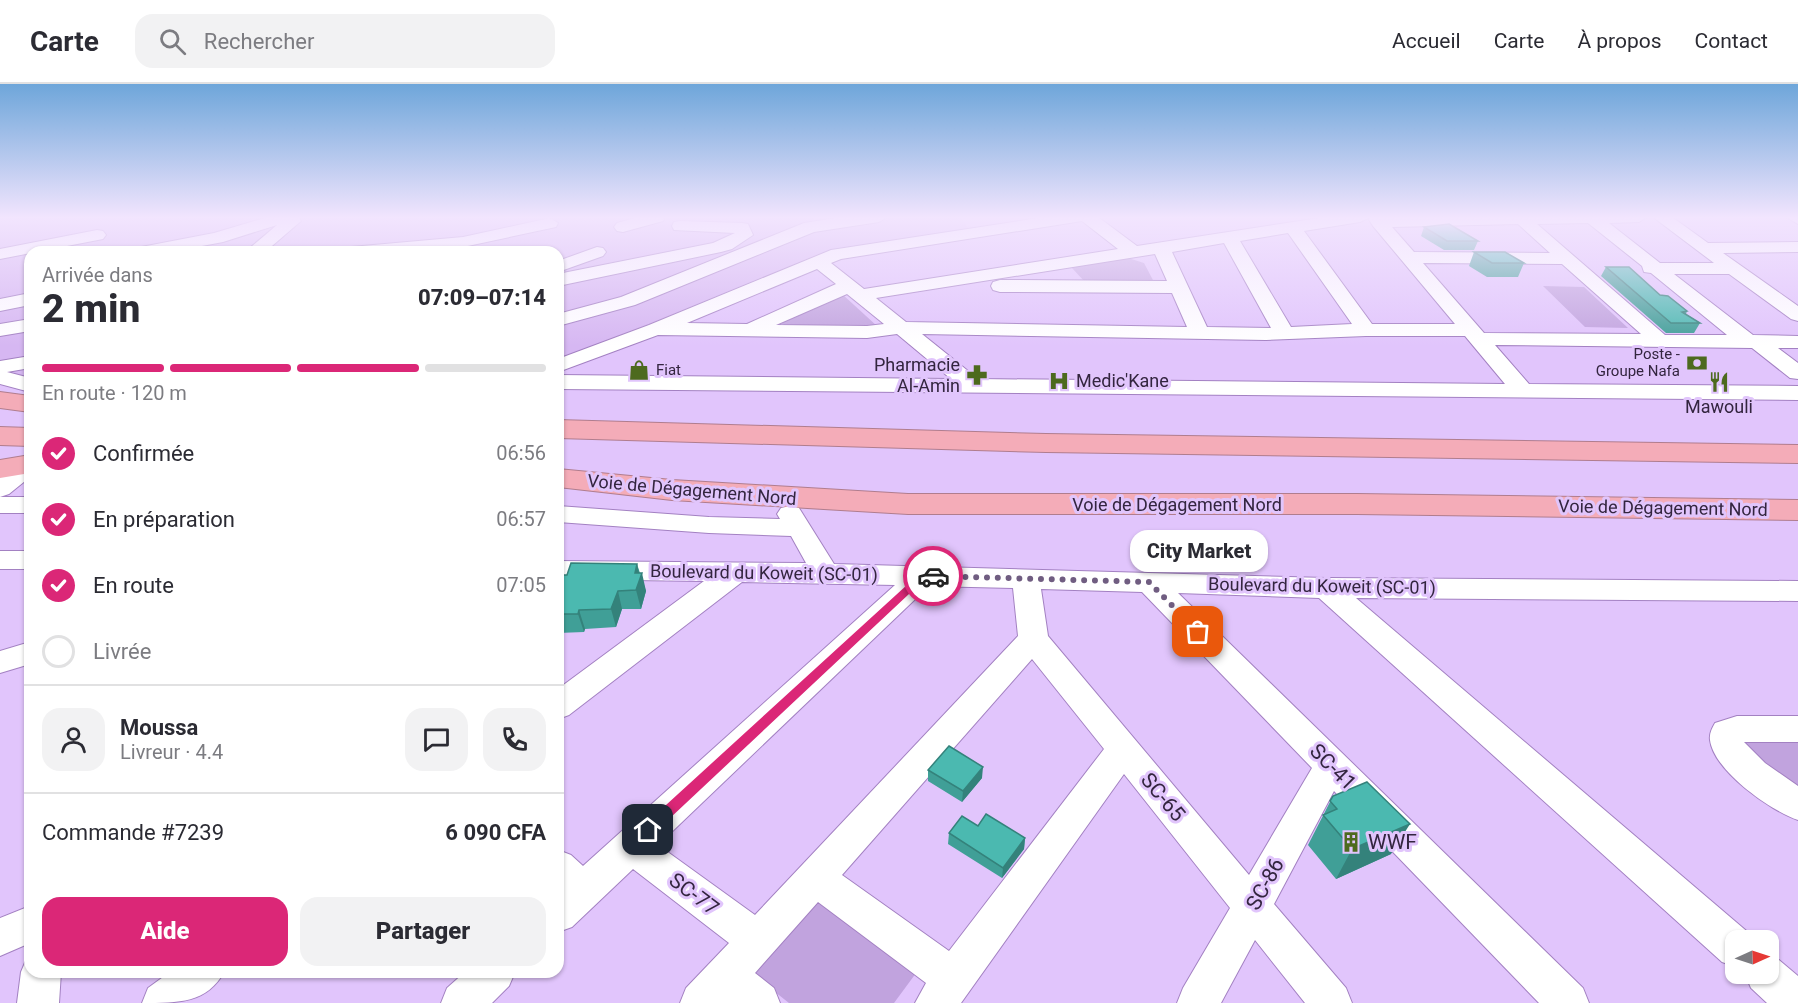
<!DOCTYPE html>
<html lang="fr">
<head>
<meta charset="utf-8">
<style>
	body { margin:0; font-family:Roboto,sans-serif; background:#f2f2f3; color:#2b2b33; height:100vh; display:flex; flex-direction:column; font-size:22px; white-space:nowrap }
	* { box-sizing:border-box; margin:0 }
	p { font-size:20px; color:#7c7c81 }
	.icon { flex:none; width:33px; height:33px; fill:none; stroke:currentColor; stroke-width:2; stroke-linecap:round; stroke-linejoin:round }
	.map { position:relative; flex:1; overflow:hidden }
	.details { position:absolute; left:24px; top:162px; width:540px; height:732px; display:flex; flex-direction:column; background:#fff; border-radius:18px; box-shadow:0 2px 4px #0004 }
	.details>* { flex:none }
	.needle { width:39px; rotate:87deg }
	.buttons { position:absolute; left:1725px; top:846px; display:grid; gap:12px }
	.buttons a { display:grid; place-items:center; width:54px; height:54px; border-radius:12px; background:#fff; box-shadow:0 2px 4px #0004; font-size:30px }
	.pin { position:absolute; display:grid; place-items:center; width:51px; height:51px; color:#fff; margin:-26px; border-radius:12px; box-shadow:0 3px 9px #0006 }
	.courier { position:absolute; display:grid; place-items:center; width:60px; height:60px; margin:-30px; border:4px solid #db2777; border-radius:50%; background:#fff; color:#222; box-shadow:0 2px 8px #0007 }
	.bubble { position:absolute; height:42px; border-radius:18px; background:#fff; box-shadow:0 2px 4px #0004; font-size:20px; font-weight:800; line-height:42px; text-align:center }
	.headline em { font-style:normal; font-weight:800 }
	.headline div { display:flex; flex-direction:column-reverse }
	.headline { display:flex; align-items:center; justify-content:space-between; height:102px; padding:0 18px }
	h1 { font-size:39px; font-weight:800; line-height:45px }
	.bar { display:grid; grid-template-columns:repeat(4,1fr); gap:9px 6px; align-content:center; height:72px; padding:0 18px }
	.bar i { height:8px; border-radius:4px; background:#e1e1e2 }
	.bar .on { background:#db2777 }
	.bar p { grid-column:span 4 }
	.line { display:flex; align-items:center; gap:15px; padding:0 18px; border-top:2px solid #e1e1e2 }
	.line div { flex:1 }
	.round { display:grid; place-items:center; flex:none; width:63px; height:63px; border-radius:18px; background:#f2f2f3 }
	ol { padding:0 18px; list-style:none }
	li { display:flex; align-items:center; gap:18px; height:66px }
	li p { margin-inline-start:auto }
	li .icon { padding:6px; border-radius:50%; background:#db2777; color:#fff; stroke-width:4 }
	li:last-child { color:#7c7c81 }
	li i { width:33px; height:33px; border:3px solid #e1e1e2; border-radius:50% }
	.cta { display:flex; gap:12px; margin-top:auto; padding:12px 18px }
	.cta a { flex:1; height:69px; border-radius:18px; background:#db2777; color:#fff; font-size:24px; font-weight:800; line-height:69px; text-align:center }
	.cta a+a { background:#f2f2f3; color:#2b2b33 }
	header { display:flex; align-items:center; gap:36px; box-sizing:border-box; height:84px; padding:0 30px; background:#fff; border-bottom:2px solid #e1e1e2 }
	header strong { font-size:28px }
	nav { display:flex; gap:33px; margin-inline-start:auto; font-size:21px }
	.search { width:420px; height:54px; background:#f2f2f3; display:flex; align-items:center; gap:15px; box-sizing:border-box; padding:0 21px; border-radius:18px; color:#7c7c81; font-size:22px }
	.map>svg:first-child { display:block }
	.built { fill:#d6b7f2 }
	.green { fill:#c1a3de }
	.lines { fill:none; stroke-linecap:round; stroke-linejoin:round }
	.minor-casing { stroke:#a381c2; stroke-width:2 }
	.highway-casing { stroke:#b07d8e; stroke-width:2 }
	.minor { fill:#fff; fill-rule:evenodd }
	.highway { fill:#f4acb8; fill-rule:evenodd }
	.wall { fill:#409f97 }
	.shaded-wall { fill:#34827b }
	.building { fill:#4bb9b0; stroke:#34827b; stroke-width:1.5 }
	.route { fill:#db2777 }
	.done { stroke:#705d81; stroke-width:6; stroke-dasharray:0 10.8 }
	.labels { text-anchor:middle; stroke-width:6; stroke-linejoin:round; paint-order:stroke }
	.far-poi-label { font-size:15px; fill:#33253f; stroke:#e1c5fc; text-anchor:end }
	.poi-label { font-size:18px; fill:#33253f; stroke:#e1c5fc; text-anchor:end }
	.street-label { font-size:18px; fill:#33253f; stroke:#e1c5fc }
	.near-street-label { font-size:21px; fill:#33253f; stroke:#e1c5fc }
	.near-poi-label { font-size:21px; fill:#33253f; stroke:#e1c5fc; text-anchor:start }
</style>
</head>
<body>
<header>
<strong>Carte</strong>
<div class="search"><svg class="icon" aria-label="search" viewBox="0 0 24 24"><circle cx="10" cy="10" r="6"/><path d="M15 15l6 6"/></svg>Rechercher</div>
<nav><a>Accueil</a><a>Carte</a><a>À propos</a><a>Contact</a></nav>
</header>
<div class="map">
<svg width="1798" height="919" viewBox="0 0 1798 919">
	<rect width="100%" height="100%" fill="#e1c5fc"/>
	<path class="built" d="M0 133H810L822 137 851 133H960L970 146 836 164 821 169 558 278V168H30V294L16 290 0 280Z"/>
	<path class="green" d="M1125 173 1144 179 1154 198 1084 197 1072 184Z
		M1543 202 1584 203 1628 244 1585 243Z
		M842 210 877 242 789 244 778 237Z
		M1798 650V713L1747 669 1745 655Z
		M797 793 922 881 894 919H789L728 871Z"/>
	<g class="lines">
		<g class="minor-casing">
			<path id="minor" d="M268 133H298L301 137 265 168H245L277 141 223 158 170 168H133L136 164 214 149Z
				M638 133H665L663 137 623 148 617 147 614 143 617 139Z
				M842 133H887L879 138 814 148 635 221 558 242V230L621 213 804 139Z
				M1045 133H1098L1137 162 1326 133H1647L1639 138 1609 139 1660 179H1714L1653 133H1672L1708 159 1798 158V168L1723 169 1798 222V237L1791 235 1729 190H1674L1753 251 1798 252V264H1778L1798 279V295L1790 294 1752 264 1495 261 1529 300 1798 302V316L558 305V291L951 295 897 250 867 254 658 251 558 288V275L649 241 831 166ZM1368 134 1373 142 1455 240H1372L1304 147 1360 138ZM1082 137 1118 165 864 205 831 179 841 175ZM1588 139 1642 182 1644 188 1651 189 1727 251H1665L1537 140ZM1518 140 1550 169 1414 168 1392 143ZM1288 149 1352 240 1291 243 1240 157ZM1224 159 1271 244 1207 243 1172 168ZM1155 170 1167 197 1000 196 993 198 991 202 993 206 1000 208 1172 209 1187 243 906 238 876 214ZM1423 179 1562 180 1641 250 1484 249ZM817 185 836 200 747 240 687 239ZM847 210 884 240 867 242 776 241ZM922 250 1266 256 1366 252H1465L1505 300 978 295Z
				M1786 133H1798V140Z
				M550 134 558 139 556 143 463 163 410 168H342L345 164 351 163 463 153Z
				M680 137 742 139 748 140 753 151 732 165 721 168 558 202V190L713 159 735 149 674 146 672 142 674 138Z
				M97 146 103 147 106 151 103 155 0 175V165Z
				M597 163 603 164 606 168 603 172 558 188V177Z
				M30 209V221L0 227V215Z
				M30 235V247L0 252V240Z
				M30 272V284L7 288 30 294V308L0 300V277Z
				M30 373V393L9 410 0 413V392L21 375Z
				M0 413H30V429H0Z
				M558 422 709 433 780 435 777 430 781 424 790 422 799 424 834 480 1326 494 1798 497V517L1356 514 1750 850 1753 856H1736V883L1722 878 1319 514 1178 509 1583 904 1589 919H1539L1334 707 1274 820 1346 904 1352 919H1305L1255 856 1221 919H1177L1183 904 1230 824 1124 690 961 919H915L926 899 818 818 755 889 774 904 780 919H680L686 904 729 859 633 785 572 843 558 848V766L571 771 583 782 895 501 742 498 569 631 558 635V605L704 497 558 495V477L806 479 791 452 709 449 558 438ZM929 502 1013 504 1018 552 755 831 658 761ZM1041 505 1142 508 1312 684 1249 791 1048 552ZM1032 575 1104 665 949 867 842 791Z
				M0 467H30V485H0Z
				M30 558V580L0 589V567Z
				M1737 632H1798V658H1744L1765 679 1798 702V736C1771 727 1714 687 1710 656 1709 650 1712 644 1715 639Z
				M30 822V859L0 872V834Z
				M1768 871 1779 876 1798 892V919H1767L1751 904 1745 890H1768Z
				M30 873V888H61L59 919H17L21 888 27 874Z
				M170 888H224C207 919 179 919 142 919L148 904Z
				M465 888H515L509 902 492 919H441L447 904Z"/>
		</g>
		<g class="highway-casing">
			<path id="highway" d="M0 308 30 312V328L0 324Z
				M558 336 1046 350 1798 361V379L1046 368 558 354Z
				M0 343 30 344V362L0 361Z
				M30 371V389L0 394V376Z
				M558 385 672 396 908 410H1357L1798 416V436L1357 430H908L672 416 558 403Z"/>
		</g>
		<use href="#minor" class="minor"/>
		<use href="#highway" class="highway"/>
	</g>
	<path class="wall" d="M1424 143 1478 157 1474 166H1444L1421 152Z
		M1474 168 1524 179 1518 193H1487L1469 182Z
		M1606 183 1660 211 1687 227 1686 230 1700 239 1694 249H1666L1601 192Z
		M637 480 646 507 641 525H622L616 543 585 545 584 548 558 549V491H567Z
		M928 686 982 694 962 718 928 697Z
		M1333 712 1391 770 1336 795 1308 761Z
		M978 742 1025 754 1024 765 1002 794 948 760 949 749Z"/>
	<path class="shaded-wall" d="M637 480 640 493 642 489 646 507 641 525 636 506 635 489Z
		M618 507 622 525 616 543 611 525Z
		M579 526 585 545 584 548 578 530Z
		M983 683 982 694 962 718 963 707Z
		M1410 740 1391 770 1336 795 1352 765Z
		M1025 754 1024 765 1002 794 1003 784Z"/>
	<path class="building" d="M1449 140 1478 157H1447L1424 143Z
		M1474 168H1505L1524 179H1492Z
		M1606 183H1629L1660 211 1668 212 1687 227 1682 228 1700 239H1671Z
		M571 479 637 480 635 489H642L636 506 618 507 611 525 579 526 578 530H558V491H567Z
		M949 662 983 683 963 707 928 686Z
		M1367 698 1410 740 1352 765 1323 731 1337 725 1330 717 1333 712Z
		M986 730 1025 754 1003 784 949 749 962 732 978 742Z"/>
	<linearGradient id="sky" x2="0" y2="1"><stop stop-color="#6ea6da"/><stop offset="0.51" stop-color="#f2e5fe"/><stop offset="1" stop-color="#f2e5fe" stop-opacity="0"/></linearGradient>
	<rect width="1798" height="262" fill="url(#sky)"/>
	<path class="route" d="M933 489 937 490V495H925L653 750H643L641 746 643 742 919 490Z"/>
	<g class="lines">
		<path class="done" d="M933 492 1149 498 1198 548"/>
	</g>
	<defs>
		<g id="bank-bare" transform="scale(1.62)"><path d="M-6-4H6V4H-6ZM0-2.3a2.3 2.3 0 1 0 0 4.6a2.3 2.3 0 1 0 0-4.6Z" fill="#4d6a1e" stroke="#e1c5fc" stroke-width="2.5" paint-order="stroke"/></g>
		<g id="shop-bare" transform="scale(1.62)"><path d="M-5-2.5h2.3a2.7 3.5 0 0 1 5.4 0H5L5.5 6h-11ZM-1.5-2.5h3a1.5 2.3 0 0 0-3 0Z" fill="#4d6a1e" stroke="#e1c5fc" stroke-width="2.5" paint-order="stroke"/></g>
		<g id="pharmacy-bare" transform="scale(1.62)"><path d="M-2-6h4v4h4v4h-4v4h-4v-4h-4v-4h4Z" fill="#4d6a1e" stroke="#e1c5fc" stroke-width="2.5" paint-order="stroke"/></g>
		<g id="hospital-bare" transform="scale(1.62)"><path d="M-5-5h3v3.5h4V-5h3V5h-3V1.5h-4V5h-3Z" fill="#4d6a1e" stroke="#e1c5fc" stroke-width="2.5" paint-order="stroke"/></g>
		<g id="restaurant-bare" transform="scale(1.62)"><path d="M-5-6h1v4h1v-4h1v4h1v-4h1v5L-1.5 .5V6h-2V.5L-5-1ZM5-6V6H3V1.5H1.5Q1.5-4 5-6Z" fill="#4d6a1e" stroke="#e1c5fc" stroke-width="2.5" paint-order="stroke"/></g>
		<g id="building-bare" transform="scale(1.62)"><path d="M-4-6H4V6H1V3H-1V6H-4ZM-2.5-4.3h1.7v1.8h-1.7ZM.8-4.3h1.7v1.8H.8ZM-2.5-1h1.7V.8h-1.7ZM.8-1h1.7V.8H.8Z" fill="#4d6a1e" stroke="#e1c5fc" stroke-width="2.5" paint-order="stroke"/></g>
	</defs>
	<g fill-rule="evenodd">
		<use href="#bank-bare" x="1697" y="279"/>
		<use href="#shop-bare" x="639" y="286"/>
		<use href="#pharmacy-bare" x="977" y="291"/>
		<use href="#hospital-bare" x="1059" y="297"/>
		<use href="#restaurant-bare" x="1719" y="298"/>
		<use href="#building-bare" x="1351" y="758"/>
	</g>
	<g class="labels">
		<g class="far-poi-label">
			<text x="1680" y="275">Poste -<tspan x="1680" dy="17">Groupe Nafa</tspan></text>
			<text x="656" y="291" text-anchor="start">Fiat</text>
		</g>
		<g class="poi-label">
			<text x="960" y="287">Pharmacie<tspan x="960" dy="21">Al-Amin</tspan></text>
			<text x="1076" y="303" text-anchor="start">Medic'Kane</text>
			<text x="1719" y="329" text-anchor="middle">Mawouli</text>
		</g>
		<g class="street-label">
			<text transform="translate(692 406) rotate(5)" y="6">Voie de Dégagement Nord</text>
			<text x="1177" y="427">Voie de Dégagement Nord</text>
			<text transform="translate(1663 424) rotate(1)" y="6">Voie de Dégagement Nord</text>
			<text transform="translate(764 489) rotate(1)" y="6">Boulevard du Koweit (SC-01)</text>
			<text transform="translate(1322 502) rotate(1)" y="6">Boulevard du Koweit (SC-01)</text>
		</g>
		<g class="near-street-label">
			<text transform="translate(1333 683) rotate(45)" y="7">SC-41</text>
			<text transform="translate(1163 713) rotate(50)" y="7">SC-65</text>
			<text transform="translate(1265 800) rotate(-61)" y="7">SC-86</text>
			<text transform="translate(694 810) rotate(37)" y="7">SC-77</text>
		</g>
		<g class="near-poi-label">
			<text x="1368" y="765">WWF</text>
		</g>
	</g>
</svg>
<div class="buttons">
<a><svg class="needle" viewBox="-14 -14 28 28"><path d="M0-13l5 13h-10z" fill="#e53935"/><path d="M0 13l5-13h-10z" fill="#7c7c81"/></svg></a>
</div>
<div class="pin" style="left:1198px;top:548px;background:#ea580c"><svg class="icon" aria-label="bag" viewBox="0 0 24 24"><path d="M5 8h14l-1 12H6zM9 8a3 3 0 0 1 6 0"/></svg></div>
<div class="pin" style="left:648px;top:746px;background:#1f2937"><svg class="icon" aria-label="home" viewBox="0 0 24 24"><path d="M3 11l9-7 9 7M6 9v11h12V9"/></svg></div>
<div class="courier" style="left:933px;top:492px"><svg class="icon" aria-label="car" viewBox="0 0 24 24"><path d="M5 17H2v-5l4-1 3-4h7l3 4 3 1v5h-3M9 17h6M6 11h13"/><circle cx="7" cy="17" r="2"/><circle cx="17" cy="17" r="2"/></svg></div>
<div class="bubble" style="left:1130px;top:446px;width:138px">City Market</div>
<section class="details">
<div class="headline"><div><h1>2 min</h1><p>Arrivée dans</p></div><em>07:09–07:14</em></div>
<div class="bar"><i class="on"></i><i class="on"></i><i class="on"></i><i></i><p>En route · 120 m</p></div>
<ol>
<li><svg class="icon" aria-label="check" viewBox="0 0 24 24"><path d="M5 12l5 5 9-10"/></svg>Confirmée<p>06:56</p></li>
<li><svg class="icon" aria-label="check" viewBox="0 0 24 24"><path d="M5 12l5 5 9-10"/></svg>En préparation<p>06:57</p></li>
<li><svg class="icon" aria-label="check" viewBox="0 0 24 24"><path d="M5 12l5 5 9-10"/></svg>En route<p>07:05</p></li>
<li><i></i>Livrée</li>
</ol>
<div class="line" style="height:108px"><a class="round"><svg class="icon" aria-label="person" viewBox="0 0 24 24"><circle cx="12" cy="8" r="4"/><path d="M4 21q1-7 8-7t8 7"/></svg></a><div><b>Moussa</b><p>Livreur · 4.4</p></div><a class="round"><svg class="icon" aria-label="chat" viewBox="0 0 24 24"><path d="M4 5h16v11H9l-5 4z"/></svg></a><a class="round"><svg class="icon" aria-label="phone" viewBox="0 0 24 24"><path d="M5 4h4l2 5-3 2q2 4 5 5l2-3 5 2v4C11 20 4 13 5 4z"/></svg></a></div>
<div class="line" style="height:78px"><div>Commande #7239</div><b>6 090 CFA</b></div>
<div class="cta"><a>Aide</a><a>Partager</a></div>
</section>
</div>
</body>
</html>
